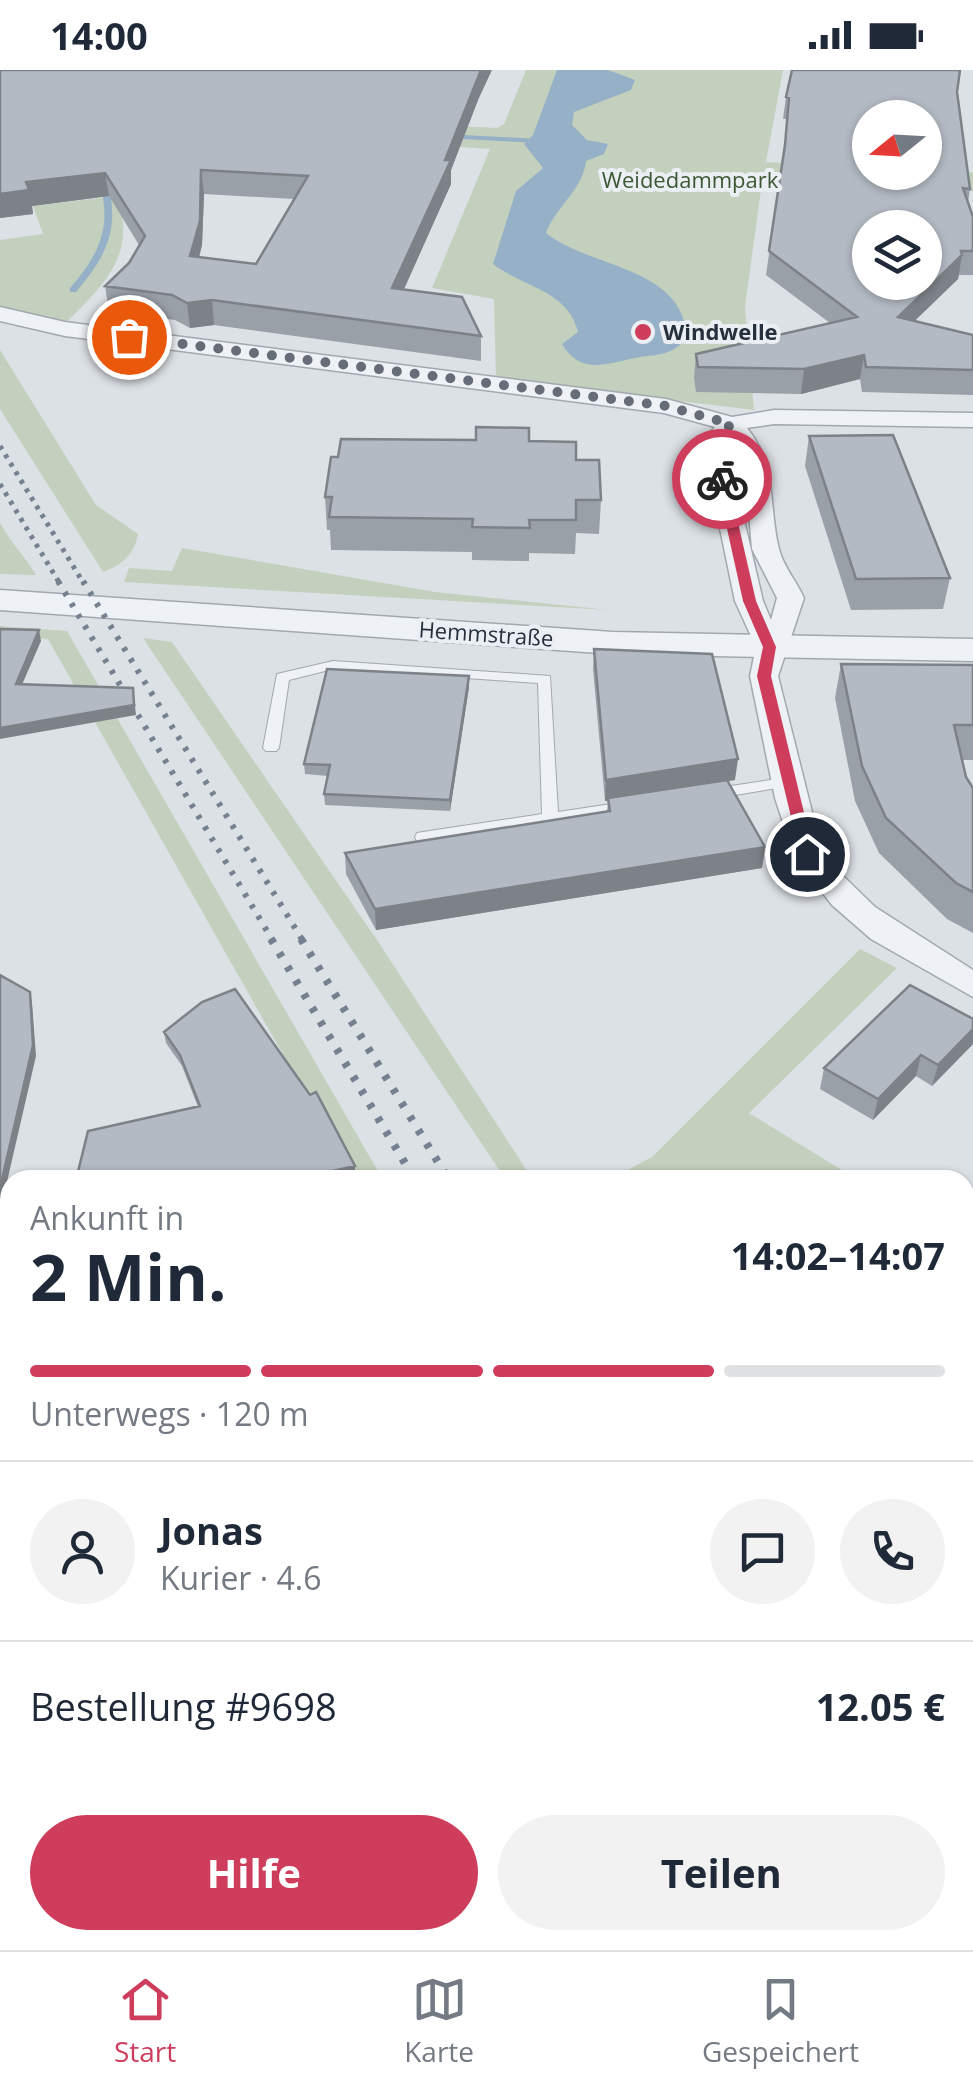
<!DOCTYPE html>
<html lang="de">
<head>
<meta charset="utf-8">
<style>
	body { margin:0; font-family:"Open Sans",sans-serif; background:#f2f2f3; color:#1f2937; height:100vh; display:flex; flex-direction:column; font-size:38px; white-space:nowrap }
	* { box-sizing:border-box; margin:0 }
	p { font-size:32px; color:#747a83 }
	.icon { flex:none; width:55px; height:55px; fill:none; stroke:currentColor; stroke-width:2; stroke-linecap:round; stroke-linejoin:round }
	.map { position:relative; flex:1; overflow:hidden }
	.details { position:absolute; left:0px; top:1100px; width:975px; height:780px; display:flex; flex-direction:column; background:#fff; border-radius:30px 30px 0 0; box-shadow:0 2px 8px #0004 }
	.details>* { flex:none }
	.needle { width:65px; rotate:252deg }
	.fabs { position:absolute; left:852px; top:30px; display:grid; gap:20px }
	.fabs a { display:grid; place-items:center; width:90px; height:90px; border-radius:50%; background:#fff; box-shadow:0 2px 8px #0004; font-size:50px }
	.pin { position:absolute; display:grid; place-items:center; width:85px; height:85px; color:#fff; margin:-42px; border:5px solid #fff; border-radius:50%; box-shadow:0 2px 10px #0007 }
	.courier { position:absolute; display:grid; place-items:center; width:100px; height:100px; margin:-50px; border:8px solid #ce3e5c; border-radius:50%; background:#fff; color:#222; box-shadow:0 2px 12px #0007 }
	.head em { font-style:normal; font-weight:700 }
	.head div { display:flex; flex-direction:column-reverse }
	.head { display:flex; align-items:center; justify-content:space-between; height:170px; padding:0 30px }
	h1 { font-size:65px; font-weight:700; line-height:75px }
	.bar { display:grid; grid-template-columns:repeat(4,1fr); gap:15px 10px; align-content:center; height:120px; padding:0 30px }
	.bar i { height:12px; border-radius:8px; background:#e0e1e3 }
	.bar .current { background:#ce3e5c }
	.bar p { grid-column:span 4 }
	.line { display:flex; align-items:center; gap:25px; padding:0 30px; border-top:2px solid #e0e1e3 }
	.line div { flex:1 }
	.round { display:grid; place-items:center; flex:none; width:105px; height:105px; border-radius:52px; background:#f2f2f3 }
	.cta { display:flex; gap:20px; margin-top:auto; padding:20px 30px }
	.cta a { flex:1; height:115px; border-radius:60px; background:#ce3e5c; color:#fff; font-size:40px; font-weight:700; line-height:115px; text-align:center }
	.cta a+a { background:#f2f2f3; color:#1f2937 }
	.status { display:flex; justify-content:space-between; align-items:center; height:70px; padding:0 50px; background:#fff; direction:ltr }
	.status svg { height:28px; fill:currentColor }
	.menu { display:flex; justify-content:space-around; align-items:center; height:140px; border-top:2px solid #e0e1e3; background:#fff; font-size:28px; color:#747a83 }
	.menu a { display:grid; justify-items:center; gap:5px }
	.menu .current { color:#ce3e5c }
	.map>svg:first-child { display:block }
	.green { fill:#c3d0bd }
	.water { fill:#96b1c7 }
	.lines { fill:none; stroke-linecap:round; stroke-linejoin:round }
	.stream { fill:#96b1c7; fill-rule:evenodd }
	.service-casing { stroke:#a2a8b0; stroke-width:2 }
	.minor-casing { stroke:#a2a8b0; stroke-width:3 }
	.tertiary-casing { stroke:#a2a8b0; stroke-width:3 }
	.service { fill:#eef1f5; fill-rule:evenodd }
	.minor { fill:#eef1f5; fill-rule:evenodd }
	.tertiary { fill:#eef1f5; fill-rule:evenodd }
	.rail-far3 { stroke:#758190; stroke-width:5; stroke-dasharray:4 6; stroke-linecap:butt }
	.rail-far2 { stroke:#758190; stroke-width:6; stroke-dasharray:4 9; stroke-linecap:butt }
	.rail-far1 { stroke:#758190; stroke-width:8; stroke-dasharray:5 11; stroke-linecap:butt }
	.rail { stroke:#758190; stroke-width:10; stroke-dasharray:6 14; stroke-linecap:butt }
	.wall { fill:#9aa0a8; fill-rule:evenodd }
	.shaded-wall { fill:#7d8288 }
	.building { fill:#b3bac3; stroke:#7d8288; stroke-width:2.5; fill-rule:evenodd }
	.route { fill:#ce3e5c }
	.done { stroke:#666d78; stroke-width:10; stroke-dasharray:0 18 }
	.poi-dot { fill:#ce3e5c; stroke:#ebeff4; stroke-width:4 }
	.labels { text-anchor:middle; stroke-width:8; stroke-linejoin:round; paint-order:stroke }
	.far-park-label { font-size:22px; fill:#3c5833; stroke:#ebeff4 }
	.far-poi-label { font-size:22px; font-weight:bold; fill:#262f3c; stroke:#ebeff4; text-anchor:start }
	.far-street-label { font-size:22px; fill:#262f3c; stroke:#ebeff4 }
</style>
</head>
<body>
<div class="status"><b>14:00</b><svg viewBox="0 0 49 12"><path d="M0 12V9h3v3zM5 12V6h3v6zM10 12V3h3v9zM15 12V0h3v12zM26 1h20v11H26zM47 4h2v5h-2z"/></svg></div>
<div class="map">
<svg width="973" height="1880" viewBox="0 0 973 1880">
	<rect width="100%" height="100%" fill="#dce1e6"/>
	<path class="green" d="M526 0H783L766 92 870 97V102H973V121L762 112 745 237 754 340 496 309 494 229 432 218 490 79 402 73 222 44 497 58 504 54Z
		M116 126C139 184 103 215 65 254L0 241V170L43 164 33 136Z
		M0 280 96 435 138 464C134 485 122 495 103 502L0 339Z
		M0 453C11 473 24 485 36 505L0 504Z
		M182 478 435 522 609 540 124 512 129 498 172 501Z
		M0 556 67 561 383 1110H354L48 569 0 566Z
		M143 568 172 572 379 873 533 1110H506Z
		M860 879 897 898 749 1043 858 1110H608L652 1087Z
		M965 1170 973 1174V1849L965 1836Z
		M10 1280V1870H831L837 1880H0V1281Z"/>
	<path class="water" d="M557 0H608L635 10 631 20 574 42 572 55 587 70 608 74 604 84 586 91C583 120 556 136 546 163 589 198 686 197 686 268 672 287 655 284 635 288 606 294 580 305 562 274L578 262C568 220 524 218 493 194L516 121 543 98 524 74 533 65Z"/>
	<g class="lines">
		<path class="stream" d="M446 64 539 69 543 71 539 73 443 68 442 66Z
			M103 110 107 112C121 158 106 187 76 222H70V218C99 185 113 156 99 112Z
			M965 1260 973 1264V1279L965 1275Z
			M10 1280V1294L0 1295V1281Z
			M567 1870H587L589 1880H569Z"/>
		<g class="service-casing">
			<path id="service" d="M333 591 550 606 558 742 631 731 639 736 631 741 423 772 417 771 415 767 417 763 423 762 542 744 538 613 333 599 289 610 279 678 276 681H266L263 678 277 604Z
				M790 707 798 712 795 715 711 729 703 724 711 719Z"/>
		</g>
		<g class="minor-casing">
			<path id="minor" d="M0 237 65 252 666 329 732 347 774 340 973 343V357L774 354 747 358C778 396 768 436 779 479 784 498 796 510 804 528L778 606 820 774 837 800 875 837 973 900V927L871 869 832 835 794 786 775 728 750 606 756 577 735 531 702 372 715 357 664 343 65 266 0 251ZM730 369 746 406 752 479 777 528 771 550 763 531 726 373Z"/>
		</g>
		<g class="tertiary-casing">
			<path id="tertiary" d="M0 520 613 562 973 569V591L613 584 0 540Z"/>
		</g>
		<use href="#service" class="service"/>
		<use href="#minor" class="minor"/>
		<use href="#tertiary" class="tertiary"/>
		<path class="rail-far3" d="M0 376 84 514
			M0 414 60 514"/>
		<path class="rail-far2" d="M58 511 273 871
			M83 511 303 871"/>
		<path class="rail-far1" d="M271 869 415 1110
			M301 869 449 1110"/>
		<path class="rail" d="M865 1870 871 1880
			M912 1870 918 1880"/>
	</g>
	<path class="wall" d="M0 0 478 30 451 100V114L403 220 481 266V291L214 255 190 258 175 250 109 241 105 216 129 193 139 175 109 126 32 136 33 144 0 148ZM204 124 294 129 256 194 199 187 202 175Z
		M957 22 970 119 968 132 973 147V205H959L958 209 914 251 973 265V325L862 322 860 309 801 324 696 322 694 308 696 284 830 253 766 205 784 79 787 49H783L786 27Z
		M809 366 950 508 943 539 851 540 805 396Z
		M529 371 576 390 601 430 599 464 576 463 575 484 529 483V491L472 490V482L331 480 330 460H327L325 427Z
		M594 579 735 710 727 711 765 777 762 798 376 860 346 804 345 783 607 742 608 731H605L593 599Z
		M841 594 973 595V690H962L966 707 973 718V863L947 849 879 783 855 731 835 628Z
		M469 617 450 741 325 735 324 724 328 706 305 704 304 694Z
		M973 949V974L932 1016 916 1006 873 1050 820 1019 824 998Z
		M164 962 355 1107 344 1110H76L198 1037 182 996 166 973Z
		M10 1153V1271L0 1272V1154Z"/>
	<path class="shaded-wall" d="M481 0H492L478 30 451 100V114L393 244 392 218Z
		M201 100 204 124 202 175 193 211 190 186Z
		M105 103 109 126 32 136 33 144 0 148V124L26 112Z
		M962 185 958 209 894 271 898 247Z
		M212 230 214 255 190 258 187 233Z
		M864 285 860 309 801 324 804 299Z
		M39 560 41 571 18 624 16 614Z
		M469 606V617L450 741V730Z
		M133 618 136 645 0 669V658Z
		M738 689 735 710 605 731 606 710Z
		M765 777 762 798 376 860 375 839Z
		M30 922 32 933 36 986 0 1142V1118Z
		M973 959V974L932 1016 938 995Z
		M921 985 916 1006 873 1050 878 1029Z
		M355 1096V1107L344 1110H325L324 1103Z"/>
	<path class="building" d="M0 0H481L445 90H451L392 218 462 227 481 266 212 230 187 233 172 225 105 216 129 193 145 166 105 103 26 112 29 120 0 124ZM201 100 308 106 256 194 190 186 200 151Z
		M792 0H960L957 22 970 119 963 118 973 147V181H961L962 185 898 247 973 265V300L866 297 864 285 804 299 698 297 696 284 857 247 769 181 785 75 789 28 786 27ZM870 48H925V102H870ZM870 158H925V212H870Z
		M476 357 529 358V371L576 372V390H599L601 430H576V450H529L530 458 472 457 473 449 329 447 332 427H325L331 387H338L341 369 476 370Z
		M893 365 950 508 856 509 809 366Z
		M0 559 39 560 16 614 133 618 134 635 0 658Z
		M594 579 712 584 738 689 606 710Z
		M841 594 973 595V655H954L966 707 973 718V822L956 813 886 748 862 696Z
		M327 599 469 606 450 730 324 724 330 695 304 694Z
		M727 710 765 777 375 839 345 783 610 741 608 728Z
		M0 905 30 922 33 975 0 1118Z
		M910 915 973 949V959L938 995 921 985 878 1029 824 998Z
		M235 919 310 1025 316 1022 355 1096 324 1103 326 1110H76L88 1061 200 1036 180 985 164 962 202 932Z
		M10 1153V1260L0 1261V1154Z"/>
	<path class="route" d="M722 405 728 409 756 531 776 577 771 606 814 784 807 788 800 784 757 606 763 577 743 531 716 409Z"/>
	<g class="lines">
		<path class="done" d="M129 267 666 336 731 354 714 372 722 409"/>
	</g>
	<circle class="poi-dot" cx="643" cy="262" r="10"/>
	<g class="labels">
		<g class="far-park-label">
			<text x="690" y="118">Weidedammpark</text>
		</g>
		<g class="far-poi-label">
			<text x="663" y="270">Windwelle</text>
		</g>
		<g class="far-street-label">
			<text transform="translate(486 564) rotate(4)" y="8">Hemmstraße</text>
		</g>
	</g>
</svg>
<div class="fabs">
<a><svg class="needle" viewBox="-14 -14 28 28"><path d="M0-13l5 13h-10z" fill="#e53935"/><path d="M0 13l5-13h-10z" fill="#747a83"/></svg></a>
<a><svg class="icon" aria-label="layers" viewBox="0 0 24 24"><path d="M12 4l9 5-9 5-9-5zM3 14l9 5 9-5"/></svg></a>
</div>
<div class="pin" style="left:129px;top:267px;background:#ea580c"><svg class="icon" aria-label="bag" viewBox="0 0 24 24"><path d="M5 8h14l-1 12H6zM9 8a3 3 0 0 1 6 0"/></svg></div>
<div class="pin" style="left:807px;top:784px;background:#1f2937"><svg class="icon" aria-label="home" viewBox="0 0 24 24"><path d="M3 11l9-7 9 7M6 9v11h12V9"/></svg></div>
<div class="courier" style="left:722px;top:409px"><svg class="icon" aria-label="bike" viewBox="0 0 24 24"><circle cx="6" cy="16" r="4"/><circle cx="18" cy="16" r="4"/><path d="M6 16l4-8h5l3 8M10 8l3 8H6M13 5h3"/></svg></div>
<section class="details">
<div class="head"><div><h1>2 Min.</h1><p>Ankunft in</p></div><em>14:02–14:07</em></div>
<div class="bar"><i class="current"></i><i class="current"></i><i class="current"></i><i></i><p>Unterwegs · 120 m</p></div>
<div class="line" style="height:180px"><a class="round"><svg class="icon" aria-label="person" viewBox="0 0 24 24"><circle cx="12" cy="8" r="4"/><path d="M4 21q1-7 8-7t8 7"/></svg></a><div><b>Jonas</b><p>Kurier · 4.6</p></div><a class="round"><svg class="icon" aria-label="chat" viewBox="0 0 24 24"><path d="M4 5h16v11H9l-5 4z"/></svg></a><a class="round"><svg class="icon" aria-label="phone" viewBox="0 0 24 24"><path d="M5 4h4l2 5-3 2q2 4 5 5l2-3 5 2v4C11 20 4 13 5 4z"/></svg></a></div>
<div class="line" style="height:130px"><div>Bestellung #9698</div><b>12.05 €</b></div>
<div class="cta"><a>Hilfe</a><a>Teilen</a></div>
</section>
</div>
<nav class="menu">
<a class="current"><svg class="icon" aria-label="home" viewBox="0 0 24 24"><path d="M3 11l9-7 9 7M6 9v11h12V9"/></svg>Start</a>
<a><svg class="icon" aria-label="map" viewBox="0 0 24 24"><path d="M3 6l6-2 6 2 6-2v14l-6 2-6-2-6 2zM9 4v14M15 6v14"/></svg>Karte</a>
<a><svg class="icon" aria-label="saved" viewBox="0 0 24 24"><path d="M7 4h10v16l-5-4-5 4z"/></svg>Gespeichert</a>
</nav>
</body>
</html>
